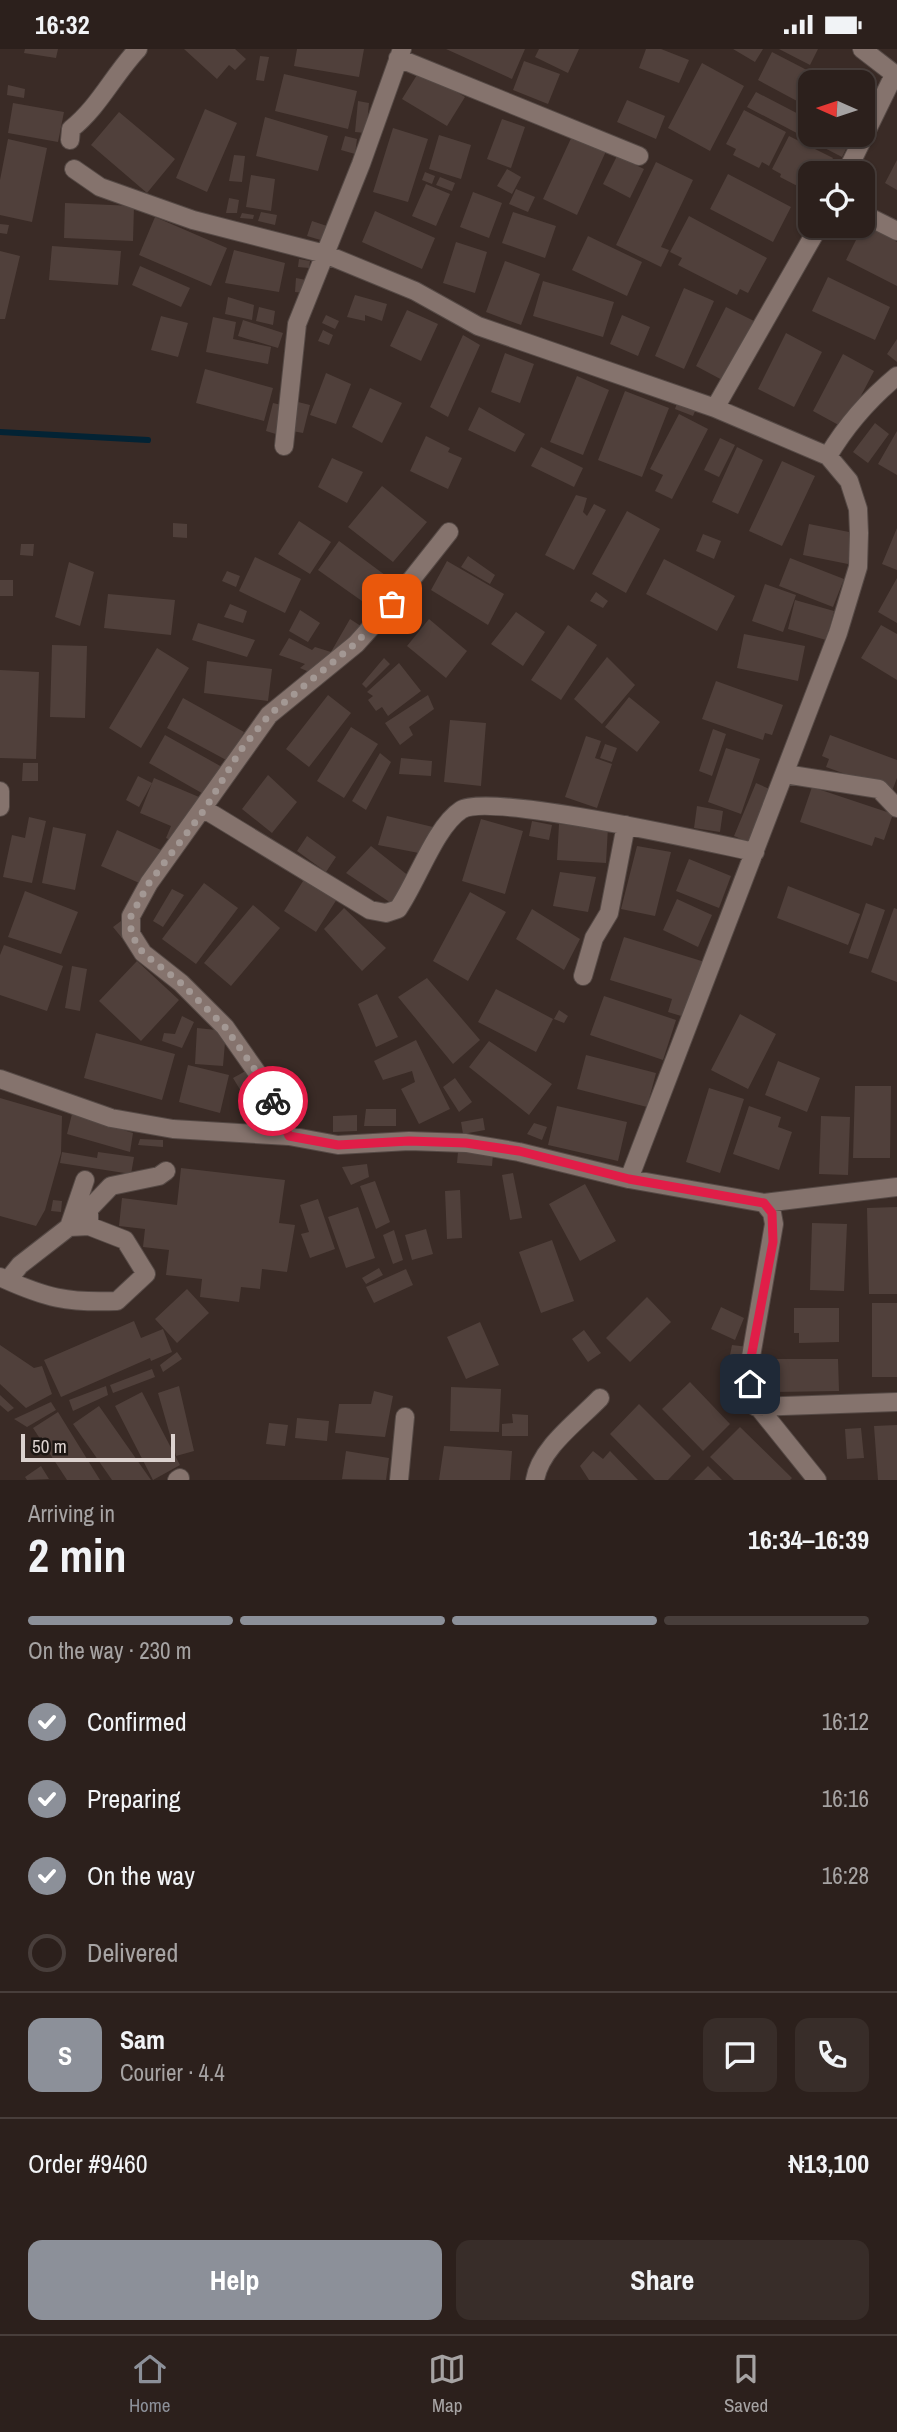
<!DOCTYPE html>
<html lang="en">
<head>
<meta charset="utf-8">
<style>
	body { margin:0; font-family:"Archivo Narrow",sans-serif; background:#382d29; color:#f1f3f6; height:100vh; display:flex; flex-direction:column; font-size:26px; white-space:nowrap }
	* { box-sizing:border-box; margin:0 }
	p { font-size:23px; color:#a6a3a3 }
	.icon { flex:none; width:38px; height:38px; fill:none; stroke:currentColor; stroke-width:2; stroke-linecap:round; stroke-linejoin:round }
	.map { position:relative; height:1431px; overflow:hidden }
	.details { display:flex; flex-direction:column; background:#2c201c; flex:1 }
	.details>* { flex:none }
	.needle { width:46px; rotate:273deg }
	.tools { position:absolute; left:798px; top:21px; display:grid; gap:14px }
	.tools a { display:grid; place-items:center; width:77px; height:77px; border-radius:14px; background:#2c201c; box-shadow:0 2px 5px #0004,0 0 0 2px #483e3b; font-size:35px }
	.scale { position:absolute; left:21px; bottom:18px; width:154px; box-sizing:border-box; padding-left:7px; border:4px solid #dcd2cf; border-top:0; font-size:19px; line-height:24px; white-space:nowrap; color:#dcd2cf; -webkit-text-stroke:5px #1c1613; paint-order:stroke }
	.pin { position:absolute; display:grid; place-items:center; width:60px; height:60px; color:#fff; margin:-30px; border-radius:14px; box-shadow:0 4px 10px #0006 }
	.courier { position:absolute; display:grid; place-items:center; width:70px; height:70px; margin:-35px; border:5px solid #e11d48; border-radius:50%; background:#fff; color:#222; box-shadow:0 2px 9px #0007 }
	.overview em { font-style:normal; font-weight:800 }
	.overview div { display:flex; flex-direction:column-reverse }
	.overview { display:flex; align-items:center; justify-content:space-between; height:119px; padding:0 28px }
	h1 { font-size:46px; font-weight:800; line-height:52px }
	.bar { display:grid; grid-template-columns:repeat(4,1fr); gap:10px 7px; align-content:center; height:84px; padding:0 28px }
	.bar i { height:9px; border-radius:5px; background:#483e3b }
	.bar .selected { background:#8c9099 }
	.bar p { grid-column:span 4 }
	.line { display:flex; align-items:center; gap:18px; padding:0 28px; border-top:2px solid #483e3b }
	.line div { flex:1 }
	.round { display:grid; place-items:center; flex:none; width:74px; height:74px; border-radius:14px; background:#382d29 }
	ol { padding:0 28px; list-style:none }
	li { display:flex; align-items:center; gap:21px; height:77px }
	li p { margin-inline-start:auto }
	li .icon { padding:7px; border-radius:50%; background:#8c9099; color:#fff; stroke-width:4 }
	li:last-child { color:#a6a3a3 }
	li i { width:38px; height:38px; border:4px solid #483e3b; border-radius:50% }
	.primary-button { display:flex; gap:14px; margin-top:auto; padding:14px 28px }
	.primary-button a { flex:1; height:80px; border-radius:14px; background:#8c9099; color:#fff; font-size:28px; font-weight:800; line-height:80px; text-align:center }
	.primary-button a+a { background:#382d29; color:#f1f3f6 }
	.status { display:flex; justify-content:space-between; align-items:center; height:49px; padding:0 35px; background:#2c201c; direction:ltr }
	.status svg { height:19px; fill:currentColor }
	.tabs { display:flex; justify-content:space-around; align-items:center; height:98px; border-top:2px solid #483e3b; background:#2c201c; font-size:19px; color:#a6a3a3 }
	.tabs a { display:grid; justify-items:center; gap:4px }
	.tabs .selected { color:#8c9099 }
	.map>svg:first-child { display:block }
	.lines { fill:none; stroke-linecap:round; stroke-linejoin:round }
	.stream { stroke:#032334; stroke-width:6 }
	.building { fill:#50403b }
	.minor-casing { stroke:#554945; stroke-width:20 }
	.minor { stroke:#85736d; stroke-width:18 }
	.done { stroke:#a39894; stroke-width:7; stroke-dasharray:0 12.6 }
	.route { stroke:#e11d48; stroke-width:9 }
</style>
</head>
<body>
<div class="status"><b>16:32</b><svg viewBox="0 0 49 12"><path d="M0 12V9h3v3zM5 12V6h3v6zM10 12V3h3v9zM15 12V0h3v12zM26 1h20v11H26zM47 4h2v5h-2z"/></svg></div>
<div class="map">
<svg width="897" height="1431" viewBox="0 0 897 1431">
	<rect width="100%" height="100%" fill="#3a2b26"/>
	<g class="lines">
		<path class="stream" d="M0 383 148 391"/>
	</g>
	<path class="building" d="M25 0H58L56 9 24 4Z
		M184 0H235L246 10 235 21 229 16 217 30Z
		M297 0H364L359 28 294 17Z
		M446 0H525L512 30Z
		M539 0H579L568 24 535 8Z
		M646 0H661L689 11 679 34 639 19Z
		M733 0H763L755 13Z
		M779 0H818L810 16Z
		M772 3 830 33H810V59L758 31Z
		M260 7 269 8 264 32 256 31Z
		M524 12 560 25 548 55 513 41Z
		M702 14 744 37 710 102 668 79Z
		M420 21 465 48 447 77 402 50Z
		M284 25 357 42 348 80 275 62Z
		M8 36 25 40 24 49 7 46Z
		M756 43 810 71 812 86 810 91 747 58Z
		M627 51 665 67 656 90 617 73Z
		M358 52 369 54 366 84 355 83Z
		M13 54 64 63 58 93 8 84Z
		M205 60 237 74 207 143 176 129Z
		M744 61 786 83 769 117 762 113 759 119 733 106 736 100 726 95Z
		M119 63 175 110 147 144 91 96Z
		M265 68 328 87 318 122 256 107Z
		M502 70 525 78 511 119 487 110Z
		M393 79 428 90 408 153 373 143Z
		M573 85 607 100 577 166 543 150Z
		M439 86 471 96 461 130 429 120Z
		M816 86H834L849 94 842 108 813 93Z
		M345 87 357 90 355 105 341 101Z
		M789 87 833 109 825 124H810L809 143 780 128 781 125 772 120Z
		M8 90 47 99 32 173 0 166V131Z
		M234 106 245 107 242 133 229 132Z
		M617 107 644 120 630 149 603 135Z
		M897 111V141L885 134Z
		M656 113 693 131 661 198 669 201 661 218 616 196Z
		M507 120 521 128 512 145 497 137Z
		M425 123 435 127 432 135 422 131Z
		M728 125 791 158 773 193 710 160Z
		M251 126 275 130 271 162 246 158Z
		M440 128 455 134 452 142 436 136Z
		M426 135 450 145 436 177 412 167Z
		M516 140 535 148 528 163 509 155Z
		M473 143 502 154 489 189 460 178Z
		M229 149 239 151 237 164H226Z
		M65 154 134 157 133 192 64 189Z
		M375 162 435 189 422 220 362 193Z
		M261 163 277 166 275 176 258 172Z
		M513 163 556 177 545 209 502 194Z
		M242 164 254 166 253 170 240 169Z
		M689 167 767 209 748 244 740 240 737 246 678 216 682 209 670 203Z
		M155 168 227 199 211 237 139 206Z
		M312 172 327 177 324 192 307 187Z
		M0 175 9 176 7 185 0 184Z
		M864 175 897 193V237L846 211Z
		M588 187 642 213 627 247 572 221Z
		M456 193 487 203 475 244 443 234Z
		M52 197 121 202 118 236 49 231Z
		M234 201 285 214 279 243 225 234Z
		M0 202 20 207 5 270H0Z
		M299 210 310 212 309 219 298 218Z
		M505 212 540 225 521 276 486 263Z
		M140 217 190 239 181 258 132 236Z
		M828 228 890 258 875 291 812 262Z
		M296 229 306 231 305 244 295 243Z
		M543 232 614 253 603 288 533 267Z
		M684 239 714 252 684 320 655 307Z
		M355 246 387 255 382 272 365 266V272L347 268Z
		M228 248 254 256 252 271 225 265Z
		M259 258 275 262 273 276 256 272Z
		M726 258 756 273 726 333 696 317Z
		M407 261 438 275 421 312 390 297Z
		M326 266 339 272 335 280 322 274Z
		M622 266 650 278 638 307 610 295Z
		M161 267 188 274 178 308 151 301Z
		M213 268 236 273 233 290 271 298 268 315 206 303Z
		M243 271 283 284 278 299 238 287Z
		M323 281 333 286 329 296 318 292Z
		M786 284 822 303 794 358 758 340Z
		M463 286 480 296 448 368 430 358Z
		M897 290V313L887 305Z
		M505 304 534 315 520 354 491 343Z
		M843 305 874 322 844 379 813 362Z
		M205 320 273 339 264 372 196 354Z
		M326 324 351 335 336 375 310 366Z
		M577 327 609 341 583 406 550 393Z
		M370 339 402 354 382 394 352 378Z
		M625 342 669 359 642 428 598 411Z
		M679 348 698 355 693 367 675 360Z
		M298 353 310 356 303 384 292 382Z
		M273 354 286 357 279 386 266 382Z
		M479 358 525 385 515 403 468 381Z
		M679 365 708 380 672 450 655 442 663 426 650 420Z
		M875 374 889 385 868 414 853 403Z
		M897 382V426L878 415Z
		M426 387 450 399 448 403 462 409 448 440 410 422Z
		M720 389 735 396 719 428 704 421Z
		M541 398 583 419 574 438 531 417Z
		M737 398 763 411 738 465 712 453Z
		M332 409 363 423 347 454 318 438Z
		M782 412 815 427 782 497 749 482Z
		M382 437 427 473 393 513 348 478Z
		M576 446 587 449 583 463 587 467 594 455 606 461 574 521 545 506Z
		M627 462 660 480 626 544 592 525Z
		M299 472 331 493 310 525 278 505Z
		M173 474 187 475V489L173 488Z
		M809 475 854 484 848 515 803 506Z
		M897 479V521L882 515Z
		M703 485 721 492 714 510 696 502Z
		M339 492 389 529 369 557 318 521Z
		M21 495H34L33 507 20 506Z
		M468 507 495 526 490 535 461 518Z
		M255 508 301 530 285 564 239 542Z
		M790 509 844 530 833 558 779 537Z
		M664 510 735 547 717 582 646 545Z
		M447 512 504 545 488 576 431 541Z
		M69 513 94 523 80 577 55 568Z
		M227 522 240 527 236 538 222 532Z
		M897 529V574L878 563Z
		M0 531H13V547H0Z
		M765 535 796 546 783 583 752 572Z
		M596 543 608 552 603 559 590 552Z
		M108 545 175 551 171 586 104 579Z
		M795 551 834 562 826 591 788 580Z
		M230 555 247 562 243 574 224 568Z
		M300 561 320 574 308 593 289 582Z
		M516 563 545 583 523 617 491 595Z
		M350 570 364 579 314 625 300 619 305 615 279 606 289 589 312 601 315 598 331 603Z
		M429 570 467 602 446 629 407 597Z
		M198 574 255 591 247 608 192 591Z
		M568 576 597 596 561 651 531 631Z
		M881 576 897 585V631L861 609Z
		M744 585 805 597 798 632 737 619Z
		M52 596 87 597 85 669 50 668Z
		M157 599 189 619 141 699 109 679Z
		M607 608 635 636 602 675 574 650Z
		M384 609 390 615 366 639 362 635Z
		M207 612 272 620 268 652 204 644Z
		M399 614 421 642 388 667 382 658 376 662 368 651 373 647 367 643Z
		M0 621 39 623 36 710 0 709Z
		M716 632 783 656 772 686 765 684 763 691 702 670Z
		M328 646 351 664 309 718 286 700Z
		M428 646 434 660 409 678 413 686 400 696 385 674Z
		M629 648 660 673 637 703 605 678Z
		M183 649 244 683 228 712 167 679Z
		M450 671 486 674 481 737 444 733Z
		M351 678 378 695 344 749 317 732Z
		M713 680 726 685 712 727 699 722Z
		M165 686 222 718 207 747 149 714Z
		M830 686 897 711V729L892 742 826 718 829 710 822 707Z
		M586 687 601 692 595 709 612 715 597 759 565 748Z
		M605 695 617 699 612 713 600 709Z
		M726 699 760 710 741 765 708 753Z
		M380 704 391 713 366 761 352 752Z
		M401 709 432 712 431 727 399 725Z
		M23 714H38V732H22Z
		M268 726 297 753 272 784 242 760Z
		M138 727 152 734 139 758 126 751Z
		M154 729 199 748 179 795 166 789 171 777 140 764Z
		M756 734 774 742 753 795 734 787Z
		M812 738 893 765 884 791 875 788 872 797 800 773Z
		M697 757 723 762 720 783 694 779Z
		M387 767 433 778 424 805 378 796Z
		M29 768 46 772 32 834 3 828 12 786 25 789Z
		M481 770 523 782 505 845 462 832Z
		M532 772 552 776 549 791 529 787Z
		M559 775 608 778 606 814 557 811Z
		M53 778 86 785 75 841 42 834Z
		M117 781 161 801 146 837 101 817Z
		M307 787 336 808 326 823 297 802Z
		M371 797 410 828 391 854 346 824Z
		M637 797 671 803 655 867 621 860Z
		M689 810 731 827 719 859 676 842Z
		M560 823 596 828 588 863 553 857Z
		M305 829 337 850 316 883 284 862Z
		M204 834 238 859 196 915 162 890Z
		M788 837 860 865 848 896 777 869Z
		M172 840 184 846 163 878 153 872Z
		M25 842 78 863 61 905 8 888Z
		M470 843 506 863 468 932 433 912Z
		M677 850 712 866 698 898 663 881Z
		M866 854 885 861 868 910 849 904Z
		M253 856 280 879 231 937 204 914Z
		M344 859 386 899 362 922 324 880Z
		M894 859 897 860V933L871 923Z
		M532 860 580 890 564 921 516 890Z
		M121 872 128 883 122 889 113 878Z
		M624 888 708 914 691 970 668 963 672 950 610 931Z
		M4 896 63 917 47 962 0 946V906Z
		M137 912 179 951 141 992 99 952Z
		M72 917 87 920 80 962 65 959Z
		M427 929 480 991 453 1015 398 948Z
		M496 940 553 970 536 1003 478 973Z
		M377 945 398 988 376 998 358 955Z
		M604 947 676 971 663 1011 590 986Z
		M559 961 568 967 564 974 554 970Z
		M740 965 776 985 748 1040 711 1021Z
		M182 967 194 973 182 999 162 992 164 984 175 985Z
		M197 979 226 982 223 1017 195 1015Z
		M96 984 175 1005 162 1051 84 1029Z
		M416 991 450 1060 419 1075 401 1040 415 1033 412 1022 383 1031 374 1012Z
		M489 992 552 1035 529 1066 469 1018Z
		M586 1006 656 1024 647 1058 577 1040Z
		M778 1012 820 1029 807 1063 765 1046Z
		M188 1016 229 1026 220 1064 179 1053Z
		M251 1019 279 1064 261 1075 233 1029Z
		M455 1029 472 1053 459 1063 443 1038Z
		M855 1037H891L890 1109H853Z
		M709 1039 744 1050 720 1124 686 1113Z
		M0 1049 62 1067 61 1104 45 1161 36 1177 0 1167Z
		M557 1057 627 1073 618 1112 548 1096Z
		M749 1057 781 1068 778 1078 792 1083 779 1121 733 1105Z
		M366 1060H396V1077H364Z
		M72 1065 133 1084 130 1103 67 1085Z
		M357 1066V1082L333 1083V1067Z
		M821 1067 850 1068 848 1126 819 1125Z
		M483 1069 485 1081 463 1085 461 1073Z
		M534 1074 547 1078 542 1091 527 1085Z
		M140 1090 163 1091V1098L138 1096Z
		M62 1103 97 1109 98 1103 134 1108 131 1125 60 1114Z
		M458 1103 493 1105 492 1117 457 1114Z
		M367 1115 369 1128 351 1136 342 1118Z
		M181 1119 285 1131 279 1174 295 1176 287 1223 262 1220 260 1240 241 1238 239 1253 200 1248 202 1230 166 1226 169 1201 143 1198 145 1180 119 1177 122 1149 177 1156Z
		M513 1124 522 1169 510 1171 502 1126Z
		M375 1132 390 1173 376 1180 360 1137Z
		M585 1135 616 1192 580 1212 549 1155Z
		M460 1141 462 1189 447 1190 445 1142Z
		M318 1150 335 1200 310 1209 301 1185 309 1183 300 1156Z
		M53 1151 62 1152 61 1163 51 1162Z
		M358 1158 375 1209 346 1219 328 1168Z
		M897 1158V1245H869L867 1159Z
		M812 1174 847 1175 844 1242 810 1241Z
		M426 1180 433 1205 412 1211 405 1186Z
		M394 1181 403 1211 393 1215 383 1186Z
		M552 1191 574 1252 541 1264 519 1203Z
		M379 1219 383 1226 366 1235 362 1229Z
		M406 1220 413 1236 374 1254 366 1238Z
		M187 1240 209 1264 177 1294 155 1270Z
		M647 1248 671 1273 630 1313 606 1289Z
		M872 1254H897V1328H872Z
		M721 1258 744 1269 735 1291 711 1280Z
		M794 1259H839V1293L799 1294V1284H794Z
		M134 1272 141 1289 163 1280 172 1303 151 1312 150 1309 61 1348 44 1311Z
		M480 1273 499 1316 466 1330 447 1288Z
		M584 1281 601 1304 588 1313 572 1290Z
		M0 1296 34 1319 42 1317 52 1345 26 1359 0 1335Z
		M732 1296 748 1298 746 1308 730 1306Z
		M177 1303 182 1310 163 1323 160 1316Z
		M774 1310H838L839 1342 774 1343Z
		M152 1320 155 1328 113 1344 110 1336Z
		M690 1333 730 1375 703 1402 662 1360Z
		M106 1337 108 1346 73 1362 69 1351Z
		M179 1337 194 1402 176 1407 158 1344Z
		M451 1338 501 1340 499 1383 450 1382Z
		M374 1342 393 1347 385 1388 335 1384 339 1355H371Z
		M142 1343 180 1416 153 1431 115 1357Z
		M0 1346 14 1359 8 1363 0 1356Z
		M51 1353 56 1361 27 1378 14 1370Z
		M639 1355 691 1407 668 1431H655L610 1385Z
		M99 1357 151 1431H112L73 1375Z
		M58 1363 100 1431H67L33 1379Z
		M512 1365 528 1366V1387H502V1375L513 1374Z
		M297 1369 329 1372 327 1392 295 1389Z
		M269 1374 288 1376 285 1397 266 1395Z
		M897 1376V1431H878L874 1377Z
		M740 1378 792 1429 790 1431H734L710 1408Z
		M861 1379 864 1409 847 1410 845 1380Z
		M444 1397 512 1402 510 1431H439Z
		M346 1402 389 1409 386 1431 342 1430Z
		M593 1402 603 1410 610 1402 638 1431H589L580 1417Z
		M41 1417 49 1430 27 1431 25 1428Z
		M708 1417 722 1431H694Z"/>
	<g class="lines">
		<g class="minor-casing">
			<path id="minor" d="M862 0 897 27
				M398 9 639 107
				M70 91 71 80C99 58 114 25 138 0
				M74 120 100 138 193 171 325 205 415 242 478 277 715 359 828 407 849 432 858 460 859 484 858 518 838 584 629 1130
				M846 124 894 26
				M863 165 897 182
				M715 359 819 177
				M284 397 297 275 361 115 402 0
				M828 407C847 375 868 351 897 327
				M785 725 879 740 897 759
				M0 742V758
				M204 760 370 861 386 864 398 860C417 833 435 778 461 761 489 743 711 794 755 803
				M583 927 594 889 609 864 626 776
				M0 1030 111 1069 173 1080 289 1087 338 1096 409 1092 466 1094 519 1103 629 1130 764 1154 897 1138
				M289 1087 265 1035 225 978 181 934 143 904 131 885V867L149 834 269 666 356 595 392 555 449 483
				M764 1154 772 1164 774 1175 749 1319 751 1349 817 1431
				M89 1177V1160L111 1137 159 1127 166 1122
				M69 1178 85 1131
				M0 1228C46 1249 67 1254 117 1252L146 1225 125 1191 89 1177 69 1178 20 1216 8 1231
				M756 1358 897 1353
				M177 1431 180 1429
				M399 1431 405 1368
				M535 1431C540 1399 578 1372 600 1349"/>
		</g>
		<use href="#minor" class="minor"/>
	</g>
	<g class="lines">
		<path class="done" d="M273 1052 265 1035 225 978 181 934 143 904 131 885V867L149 834 205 760 240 702 269 666 356 594 392 555"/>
		<path class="route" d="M273 1052 289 1087 338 1096 409 1092 466 1094 519 1102 629 1130 764 1154 772 1164 773 1193 749 1319 750 1335"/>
	</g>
</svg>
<div class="tools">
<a><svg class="needle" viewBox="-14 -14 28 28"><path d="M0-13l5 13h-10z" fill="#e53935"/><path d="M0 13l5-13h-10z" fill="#a6a3a3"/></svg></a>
<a><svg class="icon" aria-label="locate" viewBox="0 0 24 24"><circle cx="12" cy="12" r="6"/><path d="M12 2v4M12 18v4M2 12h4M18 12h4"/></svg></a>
</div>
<div class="scale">50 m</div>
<div class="pin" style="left:392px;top:555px;background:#ea580c"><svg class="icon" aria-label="bag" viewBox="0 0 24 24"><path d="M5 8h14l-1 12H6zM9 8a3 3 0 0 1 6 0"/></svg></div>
<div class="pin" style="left:750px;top:1335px;background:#1f2937"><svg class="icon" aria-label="home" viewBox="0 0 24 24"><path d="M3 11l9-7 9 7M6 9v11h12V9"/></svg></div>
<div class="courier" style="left:273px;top:1052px"><svg class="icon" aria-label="bike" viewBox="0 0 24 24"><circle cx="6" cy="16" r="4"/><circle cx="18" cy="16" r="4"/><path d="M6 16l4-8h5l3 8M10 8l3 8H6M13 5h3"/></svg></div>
</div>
<section class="details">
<div class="overview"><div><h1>2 min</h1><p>Arriving in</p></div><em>16:34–16:39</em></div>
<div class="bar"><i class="selected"></i><i class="selected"></i><i class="selected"></i><i></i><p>On the way · 230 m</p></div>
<ol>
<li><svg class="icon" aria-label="check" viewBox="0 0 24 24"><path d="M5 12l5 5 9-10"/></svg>Confirmed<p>16:12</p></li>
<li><svg class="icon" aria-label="check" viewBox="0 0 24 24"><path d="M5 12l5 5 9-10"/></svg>Preparing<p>16:16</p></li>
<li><svg class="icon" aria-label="check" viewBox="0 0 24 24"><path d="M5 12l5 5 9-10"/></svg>On the way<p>16:28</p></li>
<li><i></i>Delivered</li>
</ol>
<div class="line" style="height:126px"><b class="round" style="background:#8c9099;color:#fff">S</b><div><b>Sam</b><p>Courier · 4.4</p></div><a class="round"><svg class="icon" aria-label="chat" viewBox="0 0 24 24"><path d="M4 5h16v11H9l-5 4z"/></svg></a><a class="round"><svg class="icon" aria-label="phone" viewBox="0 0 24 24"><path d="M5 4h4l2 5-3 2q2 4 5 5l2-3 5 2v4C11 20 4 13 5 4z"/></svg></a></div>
<div class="line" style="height:91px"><div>Order #9460</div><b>₦13,100</b></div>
<div class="primary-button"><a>Help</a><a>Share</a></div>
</section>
<nav class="tabs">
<a class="selected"><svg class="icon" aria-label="home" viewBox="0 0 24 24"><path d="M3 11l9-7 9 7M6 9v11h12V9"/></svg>Home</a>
<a><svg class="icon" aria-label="map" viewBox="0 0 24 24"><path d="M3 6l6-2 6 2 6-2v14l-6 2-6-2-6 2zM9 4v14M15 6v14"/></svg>Map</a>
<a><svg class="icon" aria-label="saved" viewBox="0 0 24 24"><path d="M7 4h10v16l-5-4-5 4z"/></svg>Saved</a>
</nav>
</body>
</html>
